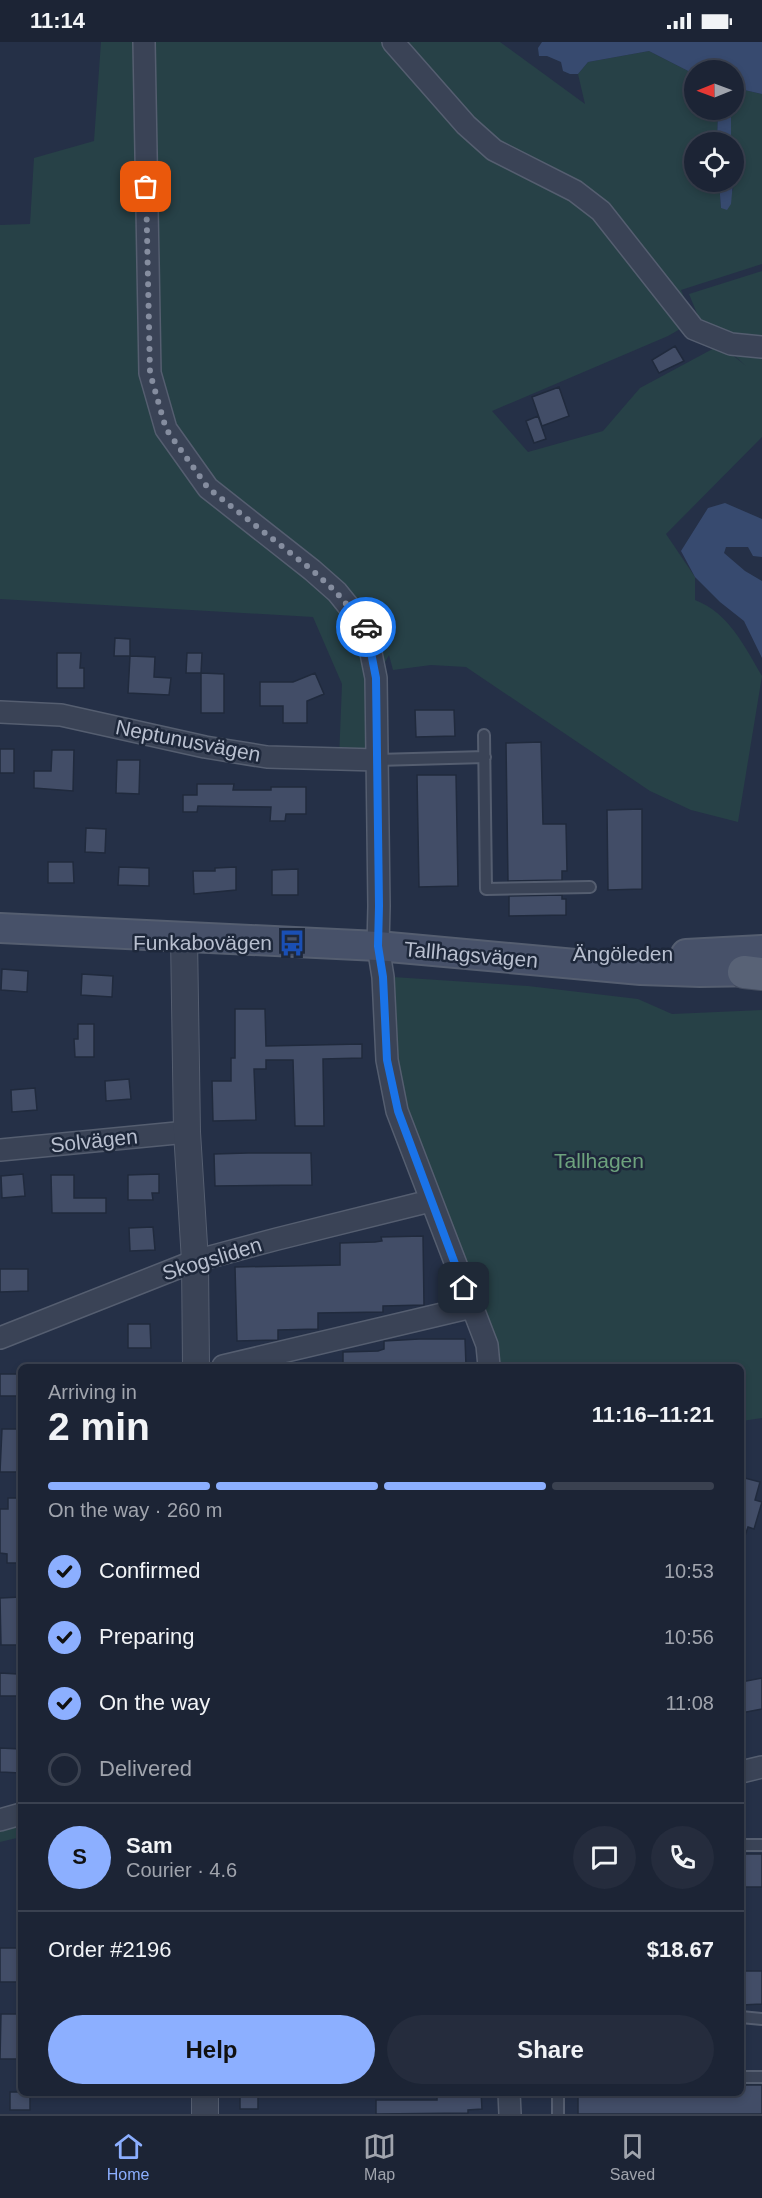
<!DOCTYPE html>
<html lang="en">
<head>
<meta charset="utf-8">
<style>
	body { margin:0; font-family:Helvetica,sans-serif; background:#252c3d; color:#f1f3f6; height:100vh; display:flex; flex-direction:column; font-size:22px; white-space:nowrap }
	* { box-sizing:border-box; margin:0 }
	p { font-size:20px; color:#a0a4ad }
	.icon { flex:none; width:33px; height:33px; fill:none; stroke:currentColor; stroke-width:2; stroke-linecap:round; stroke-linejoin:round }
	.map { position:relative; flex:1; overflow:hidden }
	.sheet { position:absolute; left:18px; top:1322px; width:726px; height:732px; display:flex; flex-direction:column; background:#1c2435; border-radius:9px; box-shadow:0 3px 9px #0003,0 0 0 2px #3a4150 }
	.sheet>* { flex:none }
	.needle { width:39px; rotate:269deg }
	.controls { position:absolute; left:684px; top:18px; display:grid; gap:12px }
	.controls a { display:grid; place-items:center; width:60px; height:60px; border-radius:50%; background:#1c2435; box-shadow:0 3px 9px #0003,0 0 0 2px #3a4150; font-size:30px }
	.pin { position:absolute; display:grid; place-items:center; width:51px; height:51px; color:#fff; margin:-26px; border-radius:12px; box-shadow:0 3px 9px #0006 }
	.courier { position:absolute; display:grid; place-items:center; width:60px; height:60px; margin:-30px; border:4px solid #1a73e8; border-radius:50%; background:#fff; color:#222; box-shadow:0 2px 8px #0007 }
	.summary em { font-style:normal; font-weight:700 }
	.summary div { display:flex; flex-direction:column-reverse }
	.summary { display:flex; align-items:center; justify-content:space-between; height:102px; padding:0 30px }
	h1 { font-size:39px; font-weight:700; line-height:45px }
	.bar { display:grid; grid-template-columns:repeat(4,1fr); gap:9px 6px; align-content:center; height:72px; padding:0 30px }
	.bar i { height:8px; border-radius:4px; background:#3a4150 }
	.bar .active { background:#8cafff }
	.bar p { grid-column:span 4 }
	.line { display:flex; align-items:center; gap:15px; padding:0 30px; border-top:2px solid #3a4150 }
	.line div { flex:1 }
	.round { display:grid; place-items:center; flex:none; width:63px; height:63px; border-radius:32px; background:#252c3d }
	ol { padding:0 30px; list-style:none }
	li { display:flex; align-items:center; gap:18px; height:66px }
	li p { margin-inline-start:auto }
	li .icon { padding:6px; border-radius:50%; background:#8cafff; color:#111; stroke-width:4 }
	li:last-child { color:#a0a4ad }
	li i { width:33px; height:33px; border:3px solid #3a4150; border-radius:50% }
	.cta { display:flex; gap:12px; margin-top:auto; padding:12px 30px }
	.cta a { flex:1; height:69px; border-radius:36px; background:#8cafff; color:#111; font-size:24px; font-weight:700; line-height:69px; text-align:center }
	.cta a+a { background:#252c3d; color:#f1f3f6 }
	.status { display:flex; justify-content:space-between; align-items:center; height:42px; padding:0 30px; background:#1c2435; direction:ltr }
	.status svg { height:16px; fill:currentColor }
	.menu { display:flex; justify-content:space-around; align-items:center; height:84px; border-top:2px solid #3a4150; background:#1c2435; font-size:16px; color:#a0a4ad }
	.menu a { display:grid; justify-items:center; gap:3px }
	.menu .active { color:#8cafff }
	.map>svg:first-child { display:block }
	.green { fill:#274147 }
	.water { fill:#374a6f }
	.building { fill:#424d67; stroke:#202a3d; stroke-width:1.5 }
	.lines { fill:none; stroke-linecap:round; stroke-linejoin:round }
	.service-casing { stroke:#555e70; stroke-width:14 }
	.minor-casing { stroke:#555e70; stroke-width:24 }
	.tertiary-casing { stroke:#555e70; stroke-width:28 }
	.secondary-casing { stroke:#555e70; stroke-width:32 }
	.primary-casing { stroke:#434c5f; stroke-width:34 }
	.service { stroke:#3a4356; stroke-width:10 }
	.minor { stroke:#3a4356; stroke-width:21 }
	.tertiary { stroke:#3a4356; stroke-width:26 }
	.secondary { stroke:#475169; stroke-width:28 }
	.primary { stroke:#586276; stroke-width:32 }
	.done { stroke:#858d9f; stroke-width:6; stroke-dasharray:0 10.8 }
	.route { stroke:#1a73e8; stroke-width:8 }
	.labels { text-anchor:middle; stroke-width:5; stroke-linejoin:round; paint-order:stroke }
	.street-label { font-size:21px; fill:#b8bfcf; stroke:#1e283b }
	.poi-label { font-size:21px; fill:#b8bfcf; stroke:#1e283b; text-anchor:end }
	.park-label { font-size:21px; fill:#6da27d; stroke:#1e283b }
</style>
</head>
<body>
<div class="status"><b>11:14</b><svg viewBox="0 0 49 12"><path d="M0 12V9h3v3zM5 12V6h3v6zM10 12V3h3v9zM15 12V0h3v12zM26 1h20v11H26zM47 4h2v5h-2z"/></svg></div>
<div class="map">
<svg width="762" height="2072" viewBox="0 0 762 2072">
	<rect width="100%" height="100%" fill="#253047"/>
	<path class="green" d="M101 0H500L585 62 578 32 588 20 649 9 694 32V68H718L717 100H694V140H719L721 166 733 148 734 100H731V68H734V52L740 47 762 52V222L681 248 694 279 668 294 492 369 528 410 603 389 640 346 720 303 746 324 702 284 689 252 762 229V395L666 492 695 535V558C729 571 745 605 762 634L738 780 691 768 650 749 466 625 431 623 393 628 389 613 376 636 377 718 339 717 342 642 313 575 0 557V183L30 182 34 116 94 99Z
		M393 935 528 944 638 957 672 972 762 968V1376L742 1379 741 1382V1324H498L407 1067 397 1017Z
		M21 1778V1795L0 1800V1783Z"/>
	<path class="water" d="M542 0H762V52L740 47 734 52V28H694V32L649 9 588 20 578 32H570L563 29 561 20 547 14H539L538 6Z
		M718 68H731V100H717Z
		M719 140H733L731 162 727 168 721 166Z
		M725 461 762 477V515L753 514 748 505H726L724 511 745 529 762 539V616L744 579 720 560 695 535 681 509 708 466Z"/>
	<path class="building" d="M675 304 684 319 659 331 652 318Z
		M559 345 569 374 542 384 532 355Z
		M538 374 546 397 534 401 526 379Z
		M115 596 130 597V614H114Z
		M57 611H81L80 626H84V646H57Z
		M187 611H202L201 631H186Z
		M130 614 155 615 154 635 171 636 169 653 128 651Z
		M201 631 224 632V671H201Z
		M315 631 324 652 307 659V681H283V664H260V640H293Z
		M415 668H454L455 694 416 695Z
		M541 700 543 782H566L567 829H562V838L508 839 506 701Z
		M0 707H14V731H0Z
		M52 708H74L73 749 34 746V729H51Z
		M117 718H140L139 752 116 751Z
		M417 733H456L458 844 419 845Z
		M197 742H234L233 748H271V745H306V772H286L285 779H270L271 765 198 764 197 770H183V753H197Z
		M642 767V847L608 848 607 768Z
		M86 786 106 787 105 811 85 810Z
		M48 820H73L74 841H48Z
		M119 825 149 826V844L118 843Z
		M236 825V848L194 852 193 829H215V826Z
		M298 827V853H272V828Z
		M562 853V857H566V873L509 874V854Z
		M2 927 28 929 27 950 1 948Z
		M82 932 113 934 112 955 81 953Z
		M235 967H265L266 1004 362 1002V1016L323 1017 324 1084H295L293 1018H266V1027H254L256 1078 213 1079 212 1039H231V1016H235Z
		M78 982H94V1015H75L74 997H78Z
		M129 1037 131 1057 106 1059 105 1039Z
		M35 1046 37 1068 12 1070 11 1048Z
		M248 1111H311L312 1143 215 1144 214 1112Z
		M23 1132 25 1154 2 1156 1 1134Z
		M159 1132V1151H152L153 1158H128V1133Z
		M51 1133H74V1156H106V1171H52Z
		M153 1185 155 1208 130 1209 129 1186Z
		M423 1194 424 1263 383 1264V1270L318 1271V1287L278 1288V1298L237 1299 235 1225 340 1223V1201L375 1200 382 1199 381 1195Z
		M0 1227H28V1249L0 1250Z
		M128 1282H150L151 1306H128Z
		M419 1297H465L466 1324H343V1310L378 1309 384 1307V1299Z
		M0 1332H21V1354H0Z
		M2 1387H21V1430H0Z
		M741 1435 760 1440 755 1458 762 1460 754 1487 748 1485 745 1494H741Z
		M8 1456H21V1521H7V1512L0 1511V1467H8Z
		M21 1555V1603H1L0 1556Z
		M0 1631 18 1632 17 1654H0Z
		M762 1636V1667L741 1671V1640Z
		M0 1706 21 1707V1731L0 1730Z
		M741 1812H762V1845H741Z
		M0 1906H21V1940H0Z
		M741 1929H762V1962L741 1963Z
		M1 1972H21V1993H18L17 2017H0Z
		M741 2043H762V2072H578V2050H741Z
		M10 2050H30V2068H10Z
		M240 2050H258V2067H240Z
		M437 2050H481L482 2067 468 2068V2071L376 2072V2058H437Z"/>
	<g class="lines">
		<g class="service-casing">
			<path id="service" d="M484 693 486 847 590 845
				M377 718 485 715
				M741 1803H762
				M741 1975 762 1977
				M741 2035H762
				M558 2050V2072"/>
		</g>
		<g class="minor-casing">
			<path id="minor" d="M144 0 150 331 166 387 208 446 312 528 337 550 366 586 376 636 379 864 378 904 383 935 387 1018 397 1069 487 1303 489 1324
				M393 0 466 83 494 108 575 149 601 169 694 287 731 302 762 305
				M0 670 61 673 205 705 267 715 377 718
				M0 1108 187 1090
				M0 1296 195 1219 277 1197 430 1159
				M223 1324 472 1265
				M741 1730 762 1725
				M0 1778 21 1772
				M509 2050 510 2072"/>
		</g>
		<g class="tertiary-casing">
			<path id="tertiary" d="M184 895 187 1090 195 1219 196 1324
				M205 2072V2050"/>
		</g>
		<g class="secondary-casing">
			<path id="secondary" d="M0 886 378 904 641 928 700 930 762 929
				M686 912 762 908"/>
		</g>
		<g class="primary-casing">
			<path id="primary" d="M744 930 762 932"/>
		</g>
		<use href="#service" class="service"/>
		<use href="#minor" class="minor"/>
		<use href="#tertiary" class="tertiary"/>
		<use href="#secondary" class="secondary"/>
		<use href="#primary" class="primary"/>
	</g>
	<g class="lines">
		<path class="done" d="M146 145 150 331 166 387 208 446 312 528 336 550 366 585"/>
		<path class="route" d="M366 585 376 636 379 864 378 904 383 935 387 1018 398 1069 464 1246"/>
	</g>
	<defs>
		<g id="bus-bare" transform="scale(2.07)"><path d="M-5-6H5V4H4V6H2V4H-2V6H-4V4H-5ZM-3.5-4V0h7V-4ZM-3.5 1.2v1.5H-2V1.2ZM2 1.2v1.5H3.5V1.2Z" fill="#1a4fb4" stroke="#1e283b" stroke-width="2.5" paint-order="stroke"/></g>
	</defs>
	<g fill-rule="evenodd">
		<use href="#bus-bare" x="292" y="901"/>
	</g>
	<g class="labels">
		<g class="street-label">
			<text transform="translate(188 699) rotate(11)" y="7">Neptunusvägen</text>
			<text x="623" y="919">Ängöleden</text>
			<text transform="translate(471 913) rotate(5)" y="7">Tallhagsvägen</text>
			<text transform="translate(94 1099) rotate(-6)" y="7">Solvägen</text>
			<text transform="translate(212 1217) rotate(-17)" y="7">Skogsliden</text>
		</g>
		<g class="poi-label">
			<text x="272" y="908">Funkabovägen</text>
		</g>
		<g class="park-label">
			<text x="599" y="1126">Tallhagen</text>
		</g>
	</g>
</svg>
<div class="controls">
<a><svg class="needle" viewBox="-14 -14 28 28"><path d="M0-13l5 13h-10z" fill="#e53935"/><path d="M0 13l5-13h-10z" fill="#a0a4ad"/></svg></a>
<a><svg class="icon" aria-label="locate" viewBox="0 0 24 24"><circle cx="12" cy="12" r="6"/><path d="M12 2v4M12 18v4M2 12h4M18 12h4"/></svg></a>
</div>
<div class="pin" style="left:146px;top:145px;background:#ea580c"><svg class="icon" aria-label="bag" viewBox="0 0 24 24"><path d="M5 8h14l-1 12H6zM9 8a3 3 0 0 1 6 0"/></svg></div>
<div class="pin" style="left:464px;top:1246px;background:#1f2937"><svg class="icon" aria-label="home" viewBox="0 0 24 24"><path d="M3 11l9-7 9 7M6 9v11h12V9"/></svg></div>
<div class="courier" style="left:366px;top:585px"><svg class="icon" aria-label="car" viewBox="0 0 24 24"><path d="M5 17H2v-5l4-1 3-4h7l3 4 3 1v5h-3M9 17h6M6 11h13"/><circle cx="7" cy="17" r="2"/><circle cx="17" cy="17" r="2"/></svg></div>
<section class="sheet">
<div class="summary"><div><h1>2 min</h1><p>Arriving in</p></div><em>11:16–11:21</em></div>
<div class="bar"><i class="active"></i><i class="active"></i><i class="active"></i><i></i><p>On the way · 260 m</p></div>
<ol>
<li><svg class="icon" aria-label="check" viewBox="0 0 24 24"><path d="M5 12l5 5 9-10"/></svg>Confirmed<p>10:53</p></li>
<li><svg class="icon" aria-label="check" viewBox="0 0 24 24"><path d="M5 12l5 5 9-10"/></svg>Preparing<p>10:56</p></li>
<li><svg class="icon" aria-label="check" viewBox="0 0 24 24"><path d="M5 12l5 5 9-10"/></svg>On the way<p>11:08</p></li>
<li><i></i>Delivered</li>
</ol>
<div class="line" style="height:108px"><b class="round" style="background:#8cafff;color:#111">S</b><div><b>Sam</b><p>Courier · 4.6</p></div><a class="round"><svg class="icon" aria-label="chat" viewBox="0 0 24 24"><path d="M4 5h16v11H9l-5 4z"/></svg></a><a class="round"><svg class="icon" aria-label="phone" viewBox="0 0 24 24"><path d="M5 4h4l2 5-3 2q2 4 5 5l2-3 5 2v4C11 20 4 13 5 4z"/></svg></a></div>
<div class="line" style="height:78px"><div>Order #2196</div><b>$18.67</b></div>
<div class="cta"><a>Help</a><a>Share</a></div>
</section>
</div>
<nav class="menu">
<a class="active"><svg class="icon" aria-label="home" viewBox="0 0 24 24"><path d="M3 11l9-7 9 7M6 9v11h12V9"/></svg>Home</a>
<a><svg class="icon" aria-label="map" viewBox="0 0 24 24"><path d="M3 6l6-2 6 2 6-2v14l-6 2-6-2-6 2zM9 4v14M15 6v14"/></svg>Map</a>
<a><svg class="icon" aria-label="saved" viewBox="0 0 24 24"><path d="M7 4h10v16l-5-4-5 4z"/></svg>Saved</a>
</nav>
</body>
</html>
